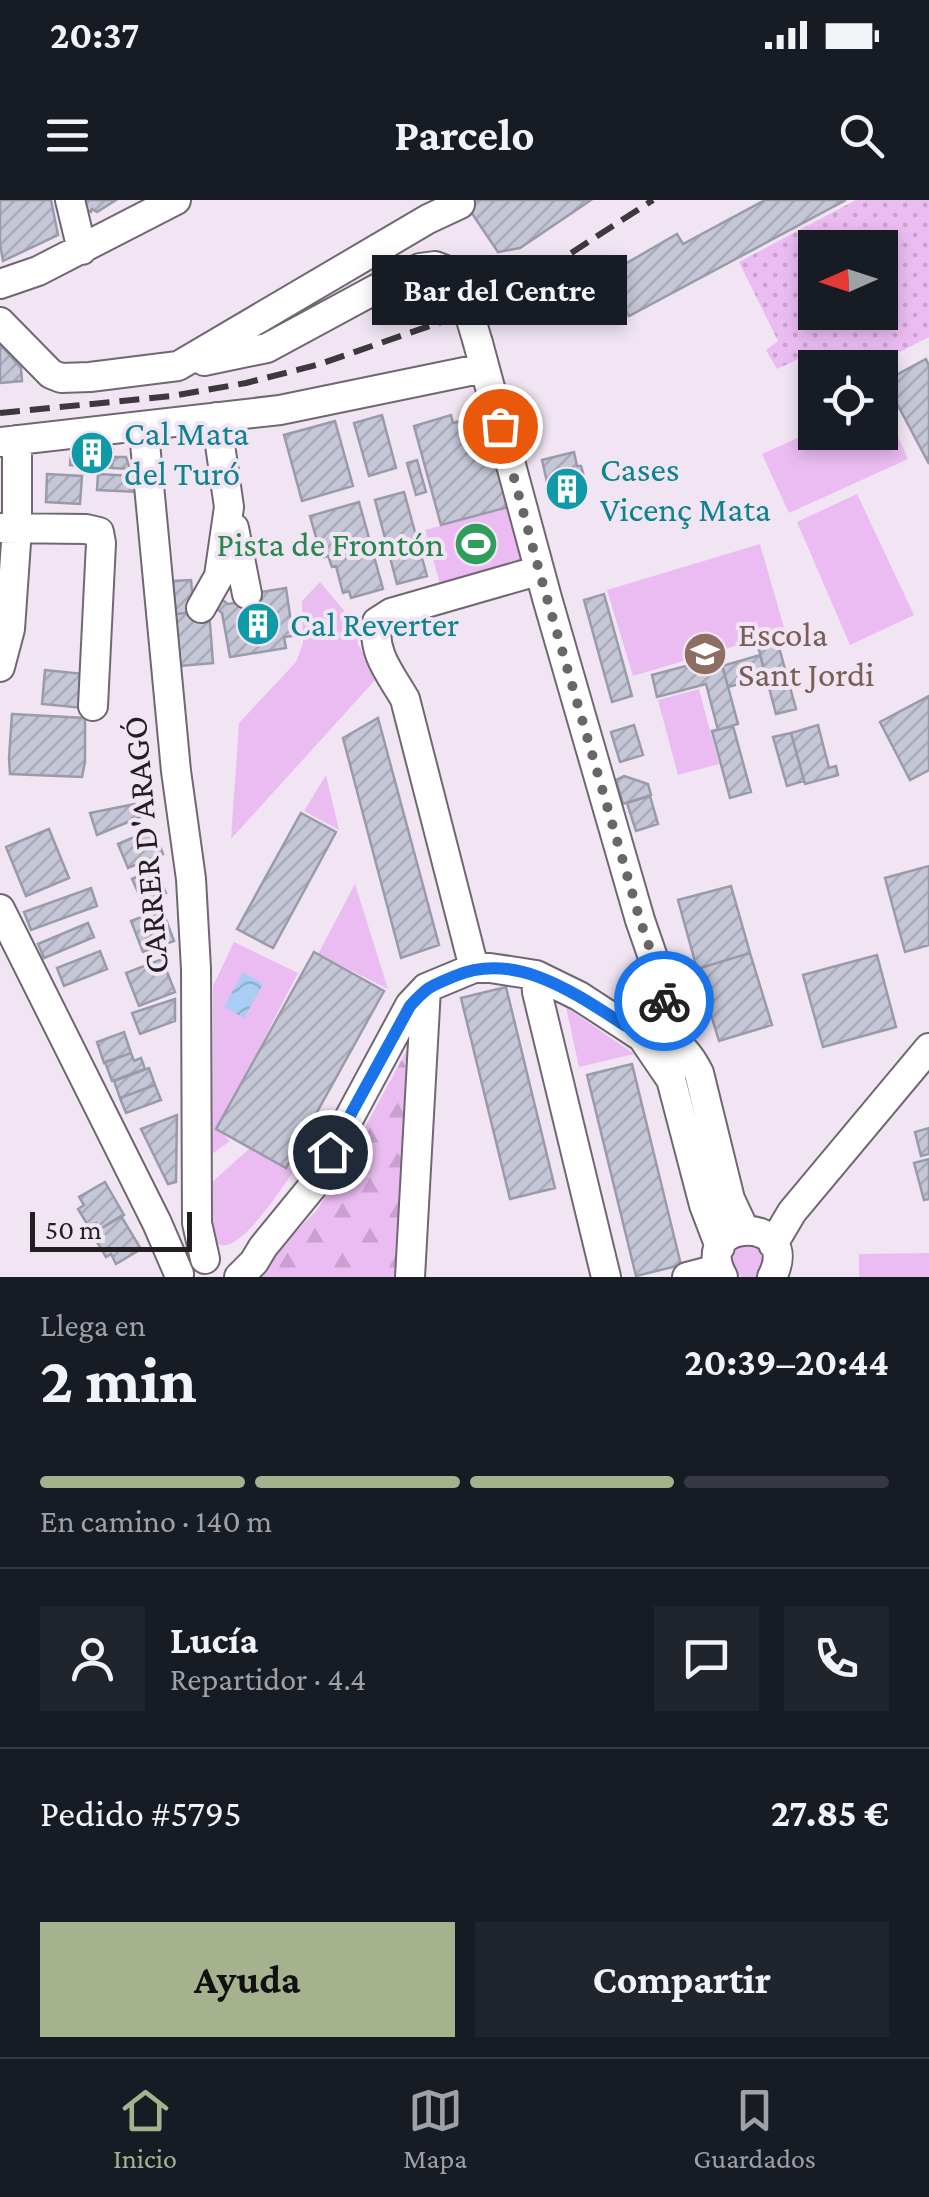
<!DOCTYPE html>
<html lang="es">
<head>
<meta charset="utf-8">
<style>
	body { margin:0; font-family:"Crimson Pro",serif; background:#20242c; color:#f1f3f6; height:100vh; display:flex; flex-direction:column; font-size:38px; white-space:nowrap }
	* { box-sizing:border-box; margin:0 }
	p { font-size:32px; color:#9ea1a6 }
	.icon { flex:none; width:55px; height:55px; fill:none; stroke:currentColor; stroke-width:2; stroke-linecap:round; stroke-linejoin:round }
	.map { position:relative; height:1077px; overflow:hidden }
	.drawer { display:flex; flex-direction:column; background:#171b24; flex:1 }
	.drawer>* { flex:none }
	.needle { width:65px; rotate:267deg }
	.fabs { position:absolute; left:798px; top:30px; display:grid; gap:20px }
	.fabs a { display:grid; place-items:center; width:100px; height:100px; border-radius:0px; background:#171b24; box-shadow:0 5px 15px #0003; font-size:50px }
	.scale { position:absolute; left:30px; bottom:25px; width:162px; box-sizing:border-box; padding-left:10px; border:5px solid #221e22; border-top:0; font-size:28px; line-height:35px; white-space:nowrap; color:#221e22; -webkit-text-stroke:8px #f1e5f3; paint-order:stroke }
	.pin { position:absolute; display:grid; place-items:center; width:85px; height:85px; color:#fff; margin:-42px; border:5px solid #fff; border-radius:50%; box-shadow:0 2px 10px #0007 }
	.courier { position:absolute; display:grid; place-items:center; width:100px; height:100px; margin:-50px; border:8px solid #1a73e8; border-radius:50%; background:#fff; color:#222; box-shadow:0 2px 12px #0007 }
	.bubble { position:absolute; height:70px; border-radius:0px; background:#171b24; box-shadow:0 5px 15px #0003; font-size:32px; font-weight:700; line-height:70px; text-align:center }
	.summary em { font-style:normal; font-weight:700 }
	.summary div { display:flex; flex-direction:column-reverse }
	.summary { display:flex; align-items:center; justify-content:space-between; height:170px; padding:0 40px }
	h1 { font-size:65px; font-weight:700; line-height:75px }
	.bar { display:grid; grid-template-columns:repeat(4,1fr); gap:15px 10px; align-content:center; height:120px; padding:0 40px }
	.bar i { height:12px; border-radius:8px; background:#363941 }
	.bar .active { background:#a6b18e }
	.bar p { grid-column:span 4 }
	.line { display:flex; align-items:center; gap:25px; padding:0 40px; border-top:2px solid #363941 }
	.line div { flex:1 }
	.round { display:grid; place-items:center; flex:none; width:105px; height:105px; border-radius:0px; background:#20242c }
	.cta { display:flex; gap:20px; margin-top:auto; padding:20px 40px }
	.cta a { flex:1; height:115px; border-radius:0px; background:#a6b18e; color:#111; font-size:40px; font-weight:700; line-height:115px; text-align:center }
	.cta a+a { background:#20242c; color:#f1f3f6 }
	.status { display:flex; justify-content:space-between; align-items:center; height:70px; padding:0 50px; background:#171b24; direction:ltr }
	.status svg { height:28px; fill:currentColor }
	header { display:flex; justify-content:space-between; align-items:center; height:130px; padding:0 40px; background:#171b24; font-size:45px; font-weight:700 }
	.dock { display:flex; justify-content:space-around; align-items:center; height:140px; border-top:2px solid #363941; background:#171b24; font-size:28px; color:#9ea1a6 }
	.dock a { display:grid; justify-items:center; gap:5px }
	.dock .active { color:#a6b18e }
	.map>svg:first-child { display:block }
	.grass { fill:url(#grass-dots); fill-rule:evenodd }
	.forest { fill:url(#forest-firs) }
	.garden { fill:#ebbcf2 }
	.water { fill:url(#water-waves) }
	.building { fill:url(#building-hatch); stroke:#999baa; stroke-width:2.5 }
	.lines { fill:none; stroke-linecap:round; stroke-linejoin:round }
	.minor-casing { stroke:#716773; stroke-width:32 }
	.minor { stroke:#fff; stroke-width:28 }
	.rail { stroke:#3d383e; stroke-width:6; stroke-dasharray:20 10; stroke-linecap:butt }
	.minor-bridge-casing { stroke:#716773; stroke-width:32; stroke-linecap:butt }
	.minor-bridge { stroke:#fff; stroke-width:28 }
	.done { stroke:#6a646b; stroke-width:10; stroke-dasharray:0 18 }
	.route { stroke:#1a73e8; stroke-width:12 }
	.labels { text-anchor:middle; stroke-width:8; stroke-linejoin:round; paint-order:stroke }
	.culture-label { font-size:35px; fill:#0d838f; stroke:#f1e5f3; text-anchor:start }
	.leisure-label { font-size:35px; fill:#27864d; stroke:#f1e5f3; text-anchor:end }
	.education-label { font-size:35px; fill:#785e54; stroke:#f1e5f3; text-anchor:start }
	.street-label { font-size:35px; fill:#221e22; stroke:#f1e5f3 }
</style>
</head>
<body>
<div class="status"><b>20:37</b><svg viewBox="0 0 49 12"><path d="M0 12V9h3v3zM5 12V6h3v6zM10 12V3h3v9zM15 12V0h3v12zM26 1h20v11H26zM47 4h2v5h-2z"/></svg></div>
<header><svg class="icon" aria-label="menu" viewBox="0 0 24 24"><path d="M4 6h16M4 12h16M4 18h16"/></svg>Parcelo<svg class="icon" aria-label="search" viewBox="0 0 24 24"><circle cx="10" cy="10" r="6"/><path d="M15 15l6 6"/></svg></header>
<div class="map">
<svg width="929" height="1077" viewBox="0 0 929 1077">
	<defs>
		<pattern id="grass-dots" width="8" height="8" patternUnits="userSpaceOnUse" patternTransform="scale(2.5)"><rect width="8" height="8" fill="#ebbcf2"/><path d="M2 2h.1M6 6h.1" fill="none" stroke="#c9a1cf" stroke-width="1.8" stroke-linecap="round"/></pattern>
		<pattern id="forest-firs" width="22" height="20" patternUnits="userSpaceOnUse" patternTransform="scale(2.5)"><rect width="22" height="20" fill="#ebbcf2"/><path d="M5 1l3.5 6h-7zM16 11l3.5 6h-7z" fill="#c9a1cf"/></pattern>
		<pattern id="water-waves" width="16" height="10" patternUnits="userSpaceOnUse" patternTransform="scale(2.5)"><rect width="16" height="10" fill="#a9cdf3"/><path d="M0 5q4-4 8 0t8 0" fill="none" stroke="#91b0d0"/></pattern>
		<pattern id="building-hatch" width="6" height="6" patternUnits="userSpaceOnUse" patternTransform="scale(2.5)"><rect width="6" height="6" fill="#c5c7d6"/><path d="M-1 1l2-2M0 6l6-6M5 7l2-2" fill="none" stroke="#a9aab7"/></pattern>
	</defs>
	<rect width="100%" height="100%" fill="#f1e5f3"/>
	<path class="grass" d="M856 0H929V137L871 167H819L811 153 777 169 766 150 778 141 739 62ZM815 48H880V112H815Z"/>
	<path class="forest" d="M413 839 397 1046V1077H252L316 1011 333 986Z"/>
	<path class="garden" d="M881 200 908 259 789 313 762 254 815 230V232H880Z
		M857 294 914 415 850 445 797 322Z
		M512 306 528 363 441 388 425 330Z
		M760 344 785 431 633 476 607 390Z
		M320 382 357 426 358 444 377 478 231 639 239 523 296 462 303 443 302 401Z
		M699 489 719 564 678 575 658 500Z
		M326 575 339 630 304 611Z
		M355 684 388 789 318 754Z
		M234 742 298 773 217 929 230 941 212 954 213 786Z
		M566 807 634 854 579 867Z
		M304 936 308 947C299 963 230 1077 213 1037 207 1021 211 999 212 982L250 948 286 968Z
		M747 1041 768 1052 759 1077H742L732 1068C728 1053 736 1048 747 1041Z
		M929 1053V1077H859V1054Z"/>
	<path class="water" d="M243 772 263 784 244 818 224 807Z"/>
	<path class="building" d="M0 0H51L58 35 3 61 0 44Z
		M84 0H116L97 12 92 9 91 12 86 9Z
		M463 0H591L520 48 498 52Z
		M765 0H846L629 116 606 75 677 34 683 44Z
		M0 144 21 168 22 181 0 183Z
		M926 159 929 166V264L885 181Z
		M487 214 512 306 441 325 414 226 451 215 453 223Z
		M382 215 396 268 369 276 354 223Z
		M335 221 353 286 302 301 284 235Z
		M85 243 99 244V248L113 249 112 268 70 265 72 245 84 246Z
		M574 252 577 266H581L583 273 547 282 542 260Z
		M112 257H126L130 269 112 268Z
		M417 260 426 292 416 295 407 263Z
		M583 273 586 295 553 304 547 282Z
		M47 274 82 276 80 304 46 302Z
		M98 274 133 276 139 292 97 290Z
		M404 292 427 376 397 384 375 300Z
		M359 302 383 389 351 398 349 391 343 393 336 366 332 367 328 356 322 358 310 316Z
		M191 380 194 412 176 414 173 381Z
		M286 388 293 436 284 437 286 448 230 457 222 413 212 405 218 397 228 404 262 399 261 392Z
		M604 394 632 496 612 502 584 400Z
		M209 411 213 463 180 466 176 414Z
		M777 440 796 509 776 514 758 446Z
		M760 455 766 477 728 487 722 466Z
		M720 457 738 524 718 530 706 484 657 497 652 475Z
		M45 470 84 474 83 508 42 504Z
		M929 496V570L910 580 880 522Z
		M12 514 85 518V562L82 577 10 574 9 558Z
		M378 518 439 745 401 758 343 538Z
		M634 525 643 555 620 562 611 532Z
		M818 525 829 568 836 566 838 575 805 584 791 533Z
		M733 526 751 592 730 598 712 531Z
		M791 533 804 581 787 586 773 537Z
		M624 576 648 584 651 595 623 604 616 580Z
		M650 596 658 624 636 631 627 603Z
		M135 604 140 617 97 635 90 613Z
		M301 613 336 632 273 748 237 729Z
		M49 629 69 678 26 696 6 647Z
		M153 629 163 654 128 668 118 644Z
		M929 666V745L905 752 885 678Z
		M155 669 166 693 143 703 132 679Z
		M731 686 750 753 697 769 678 700Z
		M91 688 97 706 31 730 24 712Z
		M162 709 174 741 143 752 131 721Z
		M88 723 94 737 44 758 38 744Z
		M100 751 107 769 64 786 57 768Z
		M314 752 384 791 286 968 216 929Z
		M750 753 772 825 719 841 697 769Z
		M877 755 896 827 823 847 803 775Z
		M162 759 175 792 139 806 126 773Z
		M506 787 555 988 510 999 461 798Z
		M175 799V821L140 834 132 813Z
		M124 832 131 853 104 863 97 842Z
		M131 853 134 861 141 858 145 869 112 881 105 862Z
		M632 864 681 1065 636 1076 587 875Z
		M149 868 155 885 120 898 114 881Z
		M155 885 161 900 126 913 120 898Z
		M177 915 176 982 168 984 141 929Z
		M929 928V954L921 956 915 932Z
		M929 959V999L924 1000 914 963Z
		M105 982 124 1015 100 1029 96 1023 89 1027 78 1009 84 1005 79 997Z
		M121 1016 141 1049 116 1064 111 1054 106 1057 97 1042 101 1039 97 1031Z"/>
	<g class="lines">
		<g class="minor-casing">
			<path id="minor" d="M70 0 82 50
				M0 84 38 71 176 0
				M0 122 51 174 61 178 90 177 178 166 428 19 460 4
				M478 143 547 398 640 720 667 798 671 879 704 1005 720 1047
				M204 161 267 148 389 82 420 68 435 66 451 72 460 83
				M146 226 145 243 176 571 191 679 196 769 197 1023 205 1059
				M0 242 280 210 484 168
				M0 328 86 329 99 332 101 343 93 506
				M234 328 247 394
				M201 408 219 376 229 307 216 217
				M0 467 10 429 17 328V240
				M0 709 157 1023 179 1074
				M474 768 405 499C390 473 372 453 377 422L391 413 530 373 540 375
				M536 775 537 792 606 1077
				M662 835C680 843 690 855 699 873L730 999 744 1029
				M773 1044 792 1012 929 848
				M239 1077 254 1062 263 1047 312 987 410 805 426 788 474 768H490L536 775 579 796 642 837 670 878
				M410 1077 426 788
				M687 1077 706 1072 720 1073
				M723 1077C689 1017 804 1014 772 1077"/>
		</g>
		<use href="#minor" class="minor"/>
		<path class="rail" d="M0 213 172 196 246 183 320 164 441 122 551 66 653 0"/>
		<g class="minor-bridge-casing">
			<path id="minor-bridge" d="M460 83 478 143"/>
		</g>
		<use href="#minor-bridge" class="minor-bridge"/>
	</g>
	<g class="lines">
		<path class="done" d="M500 226 540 374 640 720 667 798 664 801"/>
		<path class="route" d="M330 952 410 806C428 786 431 786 455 776 516 750 576 794 626 826L664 801"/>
	</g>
	<defs>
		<g id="building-disc" transform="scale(2.25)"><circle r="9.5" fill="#0f9aa8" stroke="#f1e5f3"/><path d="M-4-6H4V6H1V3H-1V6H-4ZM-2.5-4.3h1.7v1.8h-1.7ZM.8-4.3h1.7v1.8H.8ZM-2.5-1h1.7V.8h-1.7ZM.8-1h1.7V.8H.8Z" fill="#fff"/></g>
		<g id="stadium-disc" transform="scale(2.25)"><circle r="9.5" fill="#2e9e5b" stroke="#f1e5f3"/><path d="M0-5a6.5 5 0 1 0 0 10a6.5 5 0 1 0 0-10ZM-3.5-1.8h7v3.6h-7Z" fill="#fff"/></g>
		<g id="school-disc" transform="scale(2.25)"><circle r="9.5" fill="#8d6e63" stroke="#f1e5f3"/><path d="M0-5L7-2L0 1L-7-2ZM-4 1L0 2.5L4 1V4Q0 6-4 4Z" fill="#fff"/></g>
	</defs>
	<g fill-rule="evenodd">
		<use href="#building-disc" x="92" y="253"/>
		<use href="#building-disc" x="567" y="289"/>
		<use href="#stadium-disc" x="476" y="344"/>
		<use href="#building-disc" x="258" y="424"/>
		<use href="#school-disc" x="705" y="454"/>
	</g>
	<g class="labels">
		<g class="culture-label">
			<text x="124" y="245">Cal Mata<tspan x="124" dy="40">del Turó</tspan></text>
			<text x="600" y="281">Cases<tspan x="600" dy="40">Vicenç Mata</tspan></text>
			<text x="290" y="436">Cal Reverter</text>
		</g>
		<g class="leisure-label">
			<text x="444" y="356">Pista de Frontón</text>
		</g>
		<g class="education-label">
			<text x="738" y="446">Escola<tspan x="738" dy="40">Sant Jordi</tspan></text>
		</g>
		<g class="street-label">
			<text transform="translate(145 645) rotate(-95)" y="12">CARRER D'ARAGÓ</text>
		</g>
	</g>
</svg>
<div class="fabs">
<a><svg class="needle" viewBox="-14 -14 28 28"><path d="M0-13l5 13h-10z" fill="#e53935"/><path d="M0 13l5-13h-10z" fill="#9ea1a6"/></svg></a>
<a><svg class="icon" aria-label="locate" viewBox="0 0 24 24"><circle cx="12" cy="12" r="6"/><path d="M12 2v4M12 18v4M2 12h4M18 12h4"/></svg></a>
</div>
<div class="scale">50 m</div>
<div class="pin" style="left:500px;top:226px;background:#ea580c"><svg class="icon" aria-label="bag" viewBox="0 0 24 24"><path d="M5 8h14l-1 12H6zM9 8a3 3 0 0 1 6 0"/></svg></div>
<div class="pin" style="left:330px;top:952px;background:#1f2937"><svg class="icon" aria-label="home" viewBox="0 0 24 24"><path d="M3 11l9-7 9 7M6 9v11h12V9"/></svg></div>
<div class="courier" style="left:664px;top:801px"><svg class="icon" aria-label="bike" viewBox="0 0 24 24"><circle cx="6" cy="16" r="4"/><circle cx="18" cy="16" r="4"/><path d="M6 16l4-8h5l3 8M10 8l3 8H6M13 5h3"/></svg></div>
<div class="bubble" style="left:372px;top:55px;width:255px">Bar del Centre</div>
</div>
<section class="drawer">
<div class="summary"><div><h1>2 min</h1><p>Llega en</p></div><em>20:39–20:44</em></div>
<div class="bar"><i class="active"></i><i class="active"></i><i class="active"></i><i></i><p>En camino · 140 m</p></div>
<div class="line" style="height:180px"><a class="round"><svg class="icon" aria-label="person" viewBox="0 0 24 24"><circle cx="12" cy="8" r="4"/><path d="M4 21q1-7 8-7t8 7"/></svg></a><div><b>Lucía</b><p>Repartidor · 4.4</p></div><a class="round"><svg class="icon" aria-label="chat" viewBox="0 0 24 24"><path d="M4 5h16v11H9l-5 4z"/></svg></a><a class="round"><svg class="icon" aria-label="phone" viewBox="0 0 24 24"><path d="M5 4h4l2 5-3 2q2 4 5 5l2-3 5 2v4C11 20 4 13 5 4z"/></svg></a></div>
<div class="line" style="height:130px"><div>Pedido #5795</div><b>27.85 €</b></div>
<div class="cta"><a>Ayuda</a><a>Compartir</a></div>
</section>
<nav class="dock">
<a class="active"><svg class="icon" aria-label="home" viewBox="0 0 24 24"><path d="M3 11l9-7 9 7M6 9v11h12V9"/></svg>Inicio</a>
<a><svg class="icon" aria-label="map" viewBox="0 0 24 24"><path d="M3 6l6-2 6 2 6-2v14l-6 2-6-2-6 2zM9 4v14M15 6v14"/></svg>Mapa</a>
<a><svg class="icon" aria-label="saved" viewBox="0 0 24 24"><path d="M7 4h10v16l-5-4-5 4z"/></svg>Guardados</a>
</nav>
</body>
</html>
